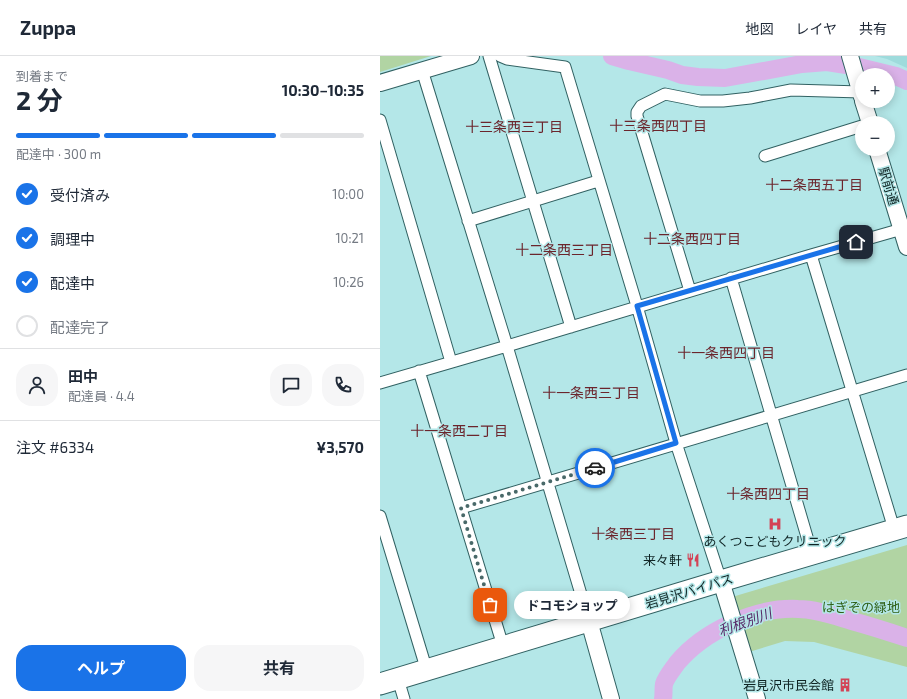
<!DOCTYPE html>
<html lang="ja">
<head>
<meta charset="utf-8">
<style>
	body { margin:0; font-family:"Exo 2","Noto Sans JP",sans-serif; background:#f6f6f7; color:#1f2937; height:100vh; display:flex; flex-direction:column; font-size:15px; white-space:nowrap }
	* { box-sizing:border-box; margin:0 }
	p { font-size:13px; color:#747a83 }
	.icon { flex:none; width:22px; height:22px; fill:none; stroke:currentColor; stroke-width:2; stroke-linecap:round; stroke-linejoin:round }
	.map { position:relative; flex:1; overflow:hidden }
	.side { display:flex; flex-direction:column; background:#fff; width:380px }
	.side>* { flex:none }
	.buttons { position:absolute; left:475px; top:12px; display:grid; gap:8px }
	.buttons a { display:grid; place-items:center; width:40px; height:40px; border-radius:50%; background:#fff; box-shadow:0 2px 10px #0003; font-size:20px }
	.pin { position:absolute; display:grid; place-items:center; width:34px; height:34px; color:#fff; margin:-17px; border-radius:8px; box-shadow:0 2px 6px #0006 }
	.courier { position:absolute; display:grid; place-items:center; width:40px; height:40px; margin:-20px; border:3px solid #1a73e8; border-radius:50%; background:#fff; color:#222; box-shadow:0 1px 5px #0007 }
	.bubble { position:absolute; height:28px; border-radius:14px; background:#fff; box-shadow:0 2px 10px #0003; font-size:13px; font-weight:700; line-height:28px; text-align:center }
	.headline em { font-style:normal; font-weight:700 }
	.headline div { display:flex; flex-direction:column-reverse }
	.headline { display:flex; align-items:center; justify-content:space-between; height:68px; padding:0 16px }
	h1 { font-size:26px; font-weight:700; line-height:30px }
	.bar { display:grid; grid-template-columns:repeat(4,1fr); gap:6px 4px; align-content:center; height:48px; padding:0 16px }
	.bar i { height:5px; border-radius:3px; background:#e0e1e3 }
	.bar .current { background:#1a73e8 }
	.bar p { grid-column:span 4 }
	.line { display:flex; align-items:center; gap:10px; padding:0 16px; border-top:1px solid #e0e1e3 }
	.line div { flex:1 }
	.round { display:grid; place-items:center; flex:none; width:42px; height:42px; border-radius:16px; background:#f6f6f7 }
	ol { padding:0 16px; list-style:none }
	li { display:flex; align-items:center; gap:12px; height:44px }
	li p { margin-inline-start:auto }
	li .icon { padding:4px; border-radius:50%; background:#1a73e8; color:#fff; stroke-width:4 }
	li:last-child { color:#747a83 }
	li i { width:22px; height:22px; border:2px solid #e0e1e3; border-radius:50% }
	.cta { display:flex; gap:8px; margin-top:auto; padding:8px 16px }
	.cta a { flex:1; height:46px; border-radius:16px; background:#1a73e8; color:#fff; font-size:16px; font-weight:700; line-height:46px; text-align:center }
	.cta a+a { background:#f6f6f7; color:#1f2937 }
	header { display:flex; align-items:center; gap:24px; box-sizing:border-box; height:56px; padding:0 20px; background:#fff; border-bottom:1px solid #e0e1e3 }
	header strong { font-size:19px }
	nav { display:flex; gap:22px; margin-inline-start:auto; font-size:14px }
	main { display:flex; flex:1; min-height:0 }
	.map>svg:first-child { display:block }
	.built { fill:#9edbdc }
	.green { fill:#b1d4a3 }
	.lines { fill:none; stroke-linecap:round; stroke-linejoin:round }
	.river { stroke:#dab2e8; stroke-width:18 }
	.street-casing { stroke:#316162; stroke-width:13 }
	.secondary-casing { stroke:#316162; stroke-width:18 }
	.highway-casing { stroke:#316162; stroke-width:23 }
	.street { stroke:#fff; stroke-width:11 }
	.secondary { stroke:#fff; stroke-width:16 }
	.highway { stroke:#fff; stroke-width:21 }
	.done { stroke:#496969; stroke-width:4; stroke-dasharray:0 7.2 }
	.route { stroke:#1a73e8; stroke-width:5 }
	.labels { text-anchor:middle; stroke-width:3; stroke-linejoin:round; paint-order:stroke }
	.street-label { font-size:13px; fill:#102525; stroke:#b4e7e8 }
	.poi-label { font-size:13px; fill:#102525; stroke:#b4e7e8; text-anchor:end }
	.park-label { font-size:13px; fill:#306117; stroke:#b4e7e8 }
	.neighbourhood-label { font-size:14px; fill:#6b252c; stroke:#b4e7e8 }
	.water-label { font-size:14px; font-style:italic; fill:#572667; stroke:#b4e7e8 }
</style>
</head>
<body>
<header>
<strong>Zuppa</strong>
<nav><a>地図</a><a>レイヤ</a><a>共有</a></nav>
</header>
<main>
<section class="side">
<div class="headline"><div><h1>2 分</h1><p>到着まで</p></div><em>10:30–10:35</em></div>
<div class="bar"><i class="current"></i><i class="current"></i><i class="current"></i><i></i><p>配達中 · 300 m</p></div>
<ol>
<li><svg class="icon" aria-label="check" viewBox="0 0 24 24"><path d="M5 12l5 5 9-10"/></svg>受付済み<p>10:00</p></li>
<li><svg class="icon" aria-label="check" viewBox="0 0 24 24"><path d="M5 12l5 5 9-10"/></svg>調理中<p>10:21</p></li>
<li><svg class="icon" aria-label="check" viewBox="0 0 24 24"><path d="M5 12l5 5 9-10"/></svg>配達中<p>10:26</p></li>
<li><i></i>配達完了</li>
</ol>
<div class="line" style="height:72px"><a class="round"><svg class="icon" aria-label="person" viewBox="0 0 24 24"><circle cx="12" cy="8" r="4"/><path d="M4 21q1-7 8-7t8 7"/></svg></a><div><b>田中</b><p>配達員 · 4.4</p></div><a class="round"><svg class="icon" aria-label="chat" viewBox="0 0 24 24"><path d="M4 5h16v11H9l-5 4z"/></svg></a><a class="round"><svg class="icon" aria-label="phone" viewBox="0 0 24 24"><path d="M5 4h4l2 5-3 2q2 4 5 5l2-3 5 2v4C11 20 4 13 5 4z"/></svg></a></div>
<div class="line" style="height:52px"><div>注文 #6334</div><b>¥3,570</b></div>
<div class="cta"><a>ヘルプ</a><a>共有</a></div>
</section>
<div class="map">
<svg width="527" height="643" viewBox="0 0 527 643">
	<rect width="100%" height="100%" fill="#b4e7e8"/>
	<path class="built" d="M495 0H527V12L507 3Z"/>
	<path class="green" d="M0 0H51L0 16Z
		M527 489V611L434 586 405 585 369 596 352 541Z"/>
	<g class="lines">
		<path class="river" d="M232 0 249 5 288 14 302 19 318 21 345 22 422 8 447 6 479 11 516 20 527 25
			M283 643C284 638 283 633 284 628 286 621 293 613 297 607 324 575 375 551 418 553 436 553 455 560 472 565 490 570 509 576 527 582"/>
		<g class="street-casing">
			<path id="street" d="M109 0 191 271
				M120 0 127 3 185 11 257 250 296 387 341 525
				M42 14 127 290 431 199
				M0 64 71 306
				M385 100 482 70
				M88 165 218 125
				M351 222 432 498
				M310 235 257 60V56L261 50 285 38 320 45H343L370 42 411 34 481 36
				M39 315 123 590
				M0 327 127 290 209 565
				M81 452 527 319
				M0 460 47 615
				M514 473 431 199 522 173
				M18 623 24 643"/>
		</g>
		<g class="secondary-casing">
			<path id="secondary" d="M470 0 482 41
				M0 27 91 0
				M483 45 490 67
				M497 93 527 191
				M341 525 377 643
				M209 565 231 643"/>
		</g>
		<g class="highway-casing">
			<path id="highway" d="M0 628 341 525 527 470"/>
		</g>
		<use href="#street" class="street"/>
		<use href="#secondary" class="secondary"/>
		<use href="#highway" class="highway"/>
	</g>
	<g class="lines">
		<path class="done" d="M110 549 81 452 215 412"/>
		<path class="route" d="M215 412 296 387 257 250 476 186"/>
	</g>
	<defs>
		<g id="hospital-bare" transform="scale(1.08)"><path d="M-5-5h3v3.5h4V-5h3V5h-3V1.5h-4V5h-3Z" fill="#d34356" stroke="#b4e7e8" stroke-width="2.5" paint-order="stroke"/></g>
		<g id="restaurant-bare" transform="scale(1.08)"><path d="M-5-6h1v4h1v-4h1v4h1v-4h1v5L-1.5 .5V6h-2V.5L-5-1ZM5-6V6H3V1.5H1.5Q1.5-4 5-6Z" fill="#d34356" stroke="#b4e7e8" stroke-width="2.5" paint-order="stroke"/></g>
		<g id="building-bare" transform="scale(1.08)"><path d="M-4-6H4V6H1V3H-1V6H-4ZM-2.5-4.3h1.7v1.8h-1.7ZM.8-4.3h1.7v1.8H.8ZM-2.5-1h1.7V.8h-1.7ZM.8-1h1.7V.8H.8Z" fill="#d34356" stroke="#b4e7e8" stroke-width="2.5" paint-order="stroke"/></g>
	</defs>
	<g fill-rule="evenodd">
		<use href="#hospital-bare" x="395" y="468"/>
		<use href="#restaurant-bare" x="313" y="504"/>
		<use href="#building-bare" x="465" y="629"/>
	</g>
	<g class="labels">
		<g class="street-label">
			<text transform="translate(509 130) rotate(73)" y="5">駅前通</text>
			<text transform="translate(309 535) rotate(-17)" y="5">岩見沢バイパス</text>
		</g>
		<g class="poi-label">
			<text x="395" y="490" text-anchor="middle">あくつこどもクリニック</text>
			<text x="302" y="509">来々軒</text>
			<text x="454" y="634">岩見沢市民会館</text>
		</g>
		<g class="park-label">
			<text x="481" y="556">はぎぞの緑地</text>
		</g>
		<g class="neighbourhood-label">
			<text x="278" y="75">十三条西四丁目</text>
			<text x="134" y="76">十三条西三丁目</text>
			<text x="434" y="134">十二条西五丁目</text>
			<text x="312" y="188">十二条西四丁目</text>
			<text x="184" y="199">十二条西三丁目</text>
			<text x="346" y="302">十一条西四丁目</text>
			<text x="211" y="342">十一条西三丁目</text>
			<text x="79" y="380">十一条西二丁目</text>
			<text x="388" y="443">十条西四丁目</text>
			<text x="253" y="483">十条西三丁目</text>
		</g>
		<g class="water-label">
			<text transform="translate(365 566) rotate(-20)" y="5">利根別川</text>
		</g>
	</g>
</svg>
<div class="buttons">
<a>+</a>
<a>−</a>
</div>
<div class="pin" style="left:110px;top:549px;background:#ea580c"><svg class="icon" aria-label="bag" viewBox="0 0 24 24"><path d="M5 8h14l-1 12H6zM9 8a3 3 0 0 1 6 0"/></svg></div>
<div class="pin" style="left:476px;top:186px;background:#1f2937"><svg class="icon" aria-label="home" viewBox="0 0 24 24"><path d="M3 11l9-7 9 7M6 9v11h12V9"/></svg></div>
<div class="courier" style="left:215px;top:412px"><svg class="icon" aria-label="car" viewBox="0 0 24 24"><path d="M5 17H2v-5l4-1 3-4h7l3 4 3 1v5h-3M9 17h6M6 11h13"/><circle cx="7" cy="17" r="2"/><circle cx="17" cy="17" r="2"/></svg></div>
<div class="bubble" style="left:134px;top:535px;width:116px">ドコモショップ</div>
</div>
</main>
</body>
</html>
